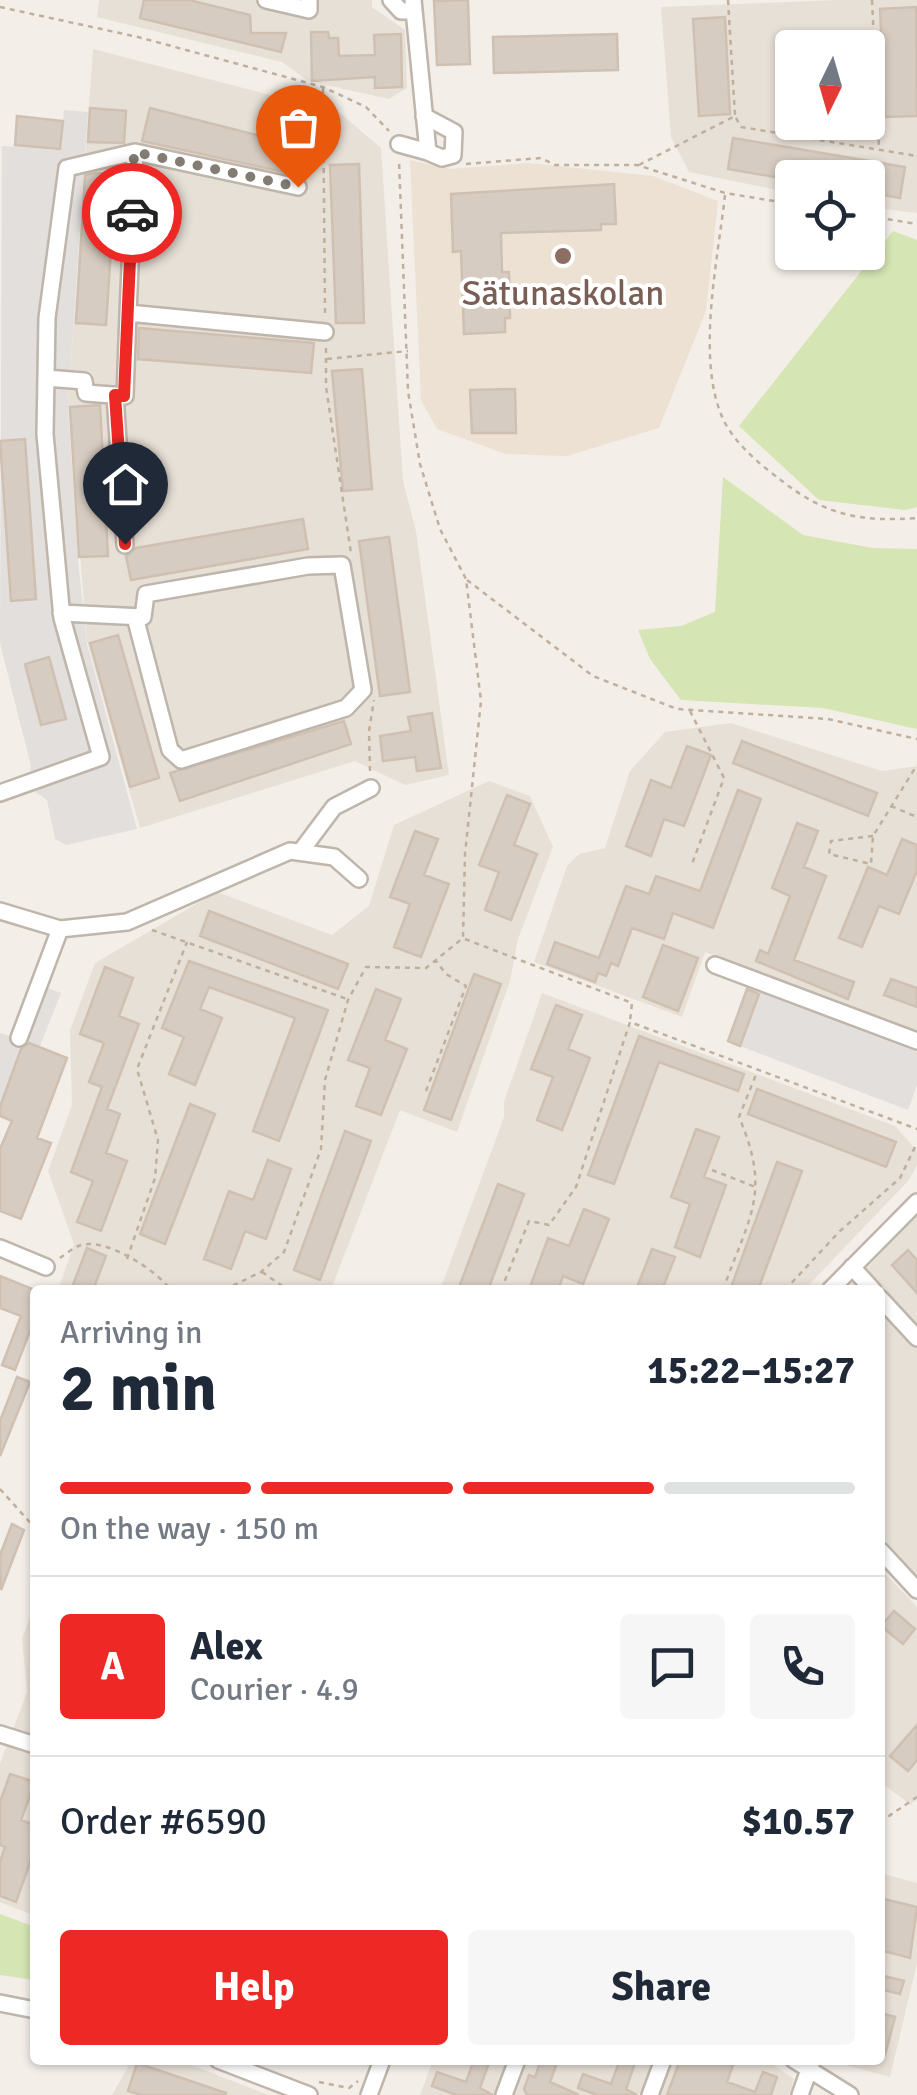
<!DOCTYPE html>
<html lang="en">
<head>
<meta charset="utf-8">
<style>
	body { margin:0; font-family:Signika,sans-serif; background:#f6f6f7; color:#1f2937; height:100vh; display:flex; flex-direction:column; font-size:38px; white-space:nowrap }
	* { box-sizing:border-box; margin:0 }
	p { font-size:32px; color:#747a83 }
	.icon { flex:none; width:55px; height:55px; fill:none; stroke:currentColor; stroke-width:2; stroke-linecap:round; stroke-linejoin:round }
	.map { position:relative; flex:1; overflow:hidden }
	.panel { position:absolute; left:30px; top:1285px; width:855px; height:780px; display:flex; flex-direction:column; background:#fff; border-radius:10px; box-shadow:0 2px 8px #0004 }
	.panel>* { flex:none }
	.needle { width:65px; rotate:185deg }
	.tools { position:absolute; left:775px; top:30px; display:grid; gap:20px }
	.tools a { display:grid; place-items:center; width:110px; height:110px; border-radius:10px; background:#fff; box-shadow:0 2px 8px #0004; font-size:50px }
	.pin { position:absolute; display:grid; place-items:center; width:85px; height:85px; color:#fff; margin:-102px -42px; border-radius:50% 50% 50% 0; rotate:-45deg; box-shadow:0 0 10px #0007 }
	.pin .icon { rotate:45deg }
	.courier { position:absolute; display:grid; place-items:center; width:100px; height:100px; margin:-50px; border:8px solid #ee2824; border-radius:50%; background:#fff; color:#222; box-shadow:0 2px 12px #0007 }
	.headline em { font-style:normal; font-weight:700 }
	.headline div { display:flex; flex-direction:column-reverse }
	.headline { display:flex; align-items:center; justify-content:space-between; height:170px; padding:0 30px }
	h1 { font-size:65px; font-weight:700; line-height:75px }
	.bar { display:grid; grid-template-columns:repeat(4,1fr); gap:15px 10px; align-content:center; height:120px; padding:0 30px }
	.bar i { height:12px; border-radius:8px; background:#e0e1e3 }
	.bar .current { background:#ee2824 }
	.bar p { grid-column:span 4 }
	.line { display:flex; align-items:center; gap:25px; padding:0 30px; border-top:2px solid #e0e1e3 }
	.line div { flex:1 }
	.round { display:grid; place-items:center; flex:none; width:105px; height:105px; border-radius:10px; background:#f6f6f7 }
	.primary-button { display:flex; gap:20px; margin-top:auto; padding:20px 30px }
	.primary-button a { flex:1; height:115px; border-radius:10px; background:#ee2824; color:#fff; font-size:40px; font-weight:700; line-height:115px; text-align:center }
	.primary-button a+a { background:#f6f6f7; color:#1f2937 }
	.map>svg:first-child { display:block }
	.residential { fill:#e7e0d7; fill-rule:evenodd }
	.education { fill:#ece1d3 }
	.green { fill:#d5e5b3 }
	.parking { fill:#e2dfdd }
	.building { fill:#d7ccc1; stroke:#cfc0b2; stroke-width:2.5 }
	.lines { fill:none; stroke-linecap:round; stroke-linejoin:round }
	.minor-casing { stroke:#beb5ab; stroke-width:20 }
	.path { stroke:#bfaf9d; stroke-width:2.5; stroke-dasharray:5 5; stroke-linecap:butt }
	.minor { stroke:#fff; stroke-width:15 }
	.done { stroke:#837c75; stroke-width:10; stroke-dasharray:0 18 }
	.route { stroke:#ee2824; stroke-width:12 }
	.education-dot { fill:#8d6e63; stroke:#fff; stroke-width:4 }
	.labels { text-anchor:middle; stroke-width:8; stroke-linejoin:round; paint-order:stroke }
	.education-label { font-size:35px; fill:#785e54; stroke:#fff }
</style>
</head>
<body>
<div class="map">
<svg width="917" height="2095" viewBox="0 0 917 2095">
	<rect width="100%" height="100%" fill="#f3eee8"/>
	<path class="residential" d="M99 0H372V7L405 30 407 88 389 99 308 81 282 62 97 17Z
		M840 0H917V213L868 207V178H792V193L689 172 671 137 661 7ZM792 48H868V122H792Z
		M93 49 340 113 381 148 403 481 416 531 449 775 405 785 355 761 140 828 87 641 68 404Z
		M731 723 882 771 917 766V1033L705 952 682 1017 534 962 567 866 579 854 605 848 630 771 665 732Z
		M489 781 530 796 553 847 518 939 510 981 457 1132 400 1110 332 1287 58 1290 74 1244 48 1171 72 1105 70 1030 95 963 217 892 332 935 369 906 394 825Z
		M542 993 895 1126 917 1151V1165L909 1180 804 1290H440L504 1117V1102Z
		M917 1214V1577L880 1534V1290H847Z
		M880 1568 917 1607V1797L911 1805 880 1782Z
		M35 1605V1916L0 1902V1764L27 1692 22 1638Z
		M880 1873 917 1883V1963L890 2077 827 2060H880Z
		M132 2060H179L268 2095H112Z
		M433 2060H508L496 2095H420Z
		M527 2060H653L639 2095H515Z
		M672 2060H766L794 2079 789 2095H659Z"/>
	<path class="education" d="M410 160 450 169 529 163 653 176 718 201 706 311 659 428 567 456 506 454 437 429 421 400Z"/>
	<path class="green" d="M893 231 917 240V507L905 510 819 500 739 426Z
		M723 477 803 535 872 548 917 549V729L823 708 681 700 650 659 638 630 681 626 715 612Z
		M0 1914 35 1927V1980L0 1975Z"/>
	<path class="parking" d="M64 110 88 112 68 404 78 560 87 644 137 829 66 845 55 839 47 800 26 785 31 766 0 643 2 146 61 150Z
		M39 985 61 993 40 1046 24 1041 0 1107V1033L18 1039Z
		M760 992 917 1052V1085L908 1110 740 1046Z"/>
	<path class="building" d="M144 0H189L250 15 251 33H286L281 52 140 18Z
		M468 0 470 64 437 65 434 1Z
		M916 7 917 116 885 117 880 9Z
		M725 17 730 114 699 116 693 19Z
		M311 32H328L329 38H338L339 56 375 55 374 35 401 34 402 87 375 88V77L312 81Z
		M617 34 618 70 494 73 493 37Z
		M90 108 126 111 124 143 88 142Z
		M150 108 300 146 293 174 142 141Z
		M17 116 63 121 60 149 15 145Z
		M733 138 905 167 900 198 868 192V178L792 180 728 169Z
		M359 164 364 323H336L330 165Z
		M97 173 116 174 106 325 76 323 85 175Z
		M614 184 616 224H601V230L501 233 502 272H509L510 318H505V332L464 334 461 251 453 252 451 194Z
		M139 328 314 343 311 373 138 359Z
		M362 369 372 489 343 491 332 371Z
		M515 389 516 433H472L470 390Z
		M100 405 108 556 79 557 70 407Z
		M25 439 36 599 11 601 0 441Z
		M303 519 308 549 131 580 126 556 136 548Z
		M389 537 410 692 380 696 359 541Z
		M118 635 159 778 130 787 90 643Z
		M49 657 66 719 41 725 25 664Z
		M432 713 441 768 417 771 415 757 383 761 380 736 411 731 408 717Z
		M344 721 351 744 180 801 170 773Z
		M742 741 877 793 868 816 733 763Z
		M687 746 711 755 684 826 664 819 651 856 626 846 651 780 671 788Z
		M738 790 761 799 713 928 673 913 664 939 632 928 618 966 611 963 606 976 598 973 595 982 547 964 555 942 599 958 626 886 649 894 656 876 700 891Z
		M507 795 530 804 514 845 537 854 511 920 485 910 499 872 479 865Z
		M797 823 818 831 804 867 826 876 794 960 854 982 848 999 756 961 760 950 768 954 790 896 772 888Z
		M415 831 438 839 424 875 449 884 421 957 394 947 410 904 390 897Z
		M902 839 917 845V871L899 914 879 906 862 947 839 938 868 867 887 875Z
		M209 911 348 964 338 989 200 936Z
		M663 945 698 958 678 1011 643 997Z
		M189 961 328 1010 279 1141 253 1131 295 1018 209 987 200 1009 222 1018 195 1085 169 1074 184 1037 162 1028Z
		M105 967 133 978 119 1016 139 1024 107 1109 120 1114 106 1153 127 1161 101 1231 77 1222 93 1181 71 1172 102 1087 89 1082 104 1043 80 1034Z
		M474 974 501 984 451 1120 424 1110Z
		M891 979 917 988V1007L884 995Z
		M376 989 401 999 385 1040 407 1049 381 1115 356 1106 370 1068 348 1060Z
		M747 989 759 994 740 1046 728 1041Z
		M556 1005 582 1015 568 1049 590 1058 562 1130 537 1120 553 1077 531 1069Z
		M639 1036 744 1074 738 1091 659 1062 614 1184 588 1175Z
		M29 1043 67 1058 37 1138 51 1143 21 1219 0 1211V1149L12 1121 0 1116V1107L21 1049Z
		M757 1089 896 1142 886 1167 748 1114Z
		M190 1104 215 1114 165 1244 140 1234Z
		M696 1129 719 1137 704 1177 726 1185 700 1257 675 1247 690 1204 671 1197Z
		M345 1131 371 1141 320 1280 294 1270Z
		M268 1160 291 1169 266 1239 245 1231 231 1269 204 1259 229 1191 253 1200Z
		M777 1162 802 1171 758 1290H730Z
		M498 1184 524 1194 488 1290H458Z
		M584 1209 609 1219 583 1284 563 1276 558 1290H529L548 1238 569 1246Z
		M87 1248 106 1256 93 1290H71Z
		M652 1249 675 1257 662 1290H636Z
		M908 1250 917 1260V1293L892 1265Z
		M0 1276 35 1290V1318L15 1370 2 1365 21 1316 0 1308Z
		M17 1377 30 1382 0 1456V1421Z
		M12 1524 24 1530 1 1590 0 1555Z
		M894 1611 915 1629 903 1644 881 1626Z
		M917 1725V1760L908 1771 890 1756Z
		M10 1774 35 1782 21 1820 35 1825V1849L16 1902 0 1896V1862L5 1847 0 1845V1802Z
		M880 1898 917 1907 910 1958 880 1950Z
		M880 1975 904 1981 900 1994 880 1989Z
		M880 2013 895 2017 885 2055 880 2054Z
		M474 2060H490L480 2088 493 2095H456L432 2086 437 2072 466 2082Z
		M541 2060H558L550 2082 579 2095H527L524 2089 529 2075 535 2077Z
		M620 2060H636L626 2089 637 2095H597L578 2088 583 2074 611 2084Z
		M680 2060H718L733 2065 727 2082 755 2092 763 2072 777 2077 771 2095H667Z
		M137 2063 226 2093V2095H141L128 2091Z"/>
	<g class="lines">
		<g class="minor-casing">
			<path id="minor" d="M266 0 309 10V0
				M391 0 401 11H413
				M424 116 454 132 453 155 442 158 428 152
				M399 144 428 152 413 0
				M128 313 135 152 298 187
				M46 378 84 381 86 393 125 396 128 313 325 332
				M115 395 125 545
				M61 613 143 617 146 594 308 566 342 565 363 690 346 708 181 760 170 750 135 617
				M0 793 101 757 62 618 45 434 47 318 67 168 135 152
				M301 851 334 807 371 788
				M0 911 60 929 127 922 290 851 334 857 359 879
				M715 965 917 1041
				M19 1038 60 929
				M0 1248 46 1267
				M852 1267 873 1290
				M830 1290 917 1202
				M880 1298 917 1338
				M880 1550 917 1590
				M0 1734 35 1745
				M0 2003 35 2010
				M218 2060 309 2095
				M794 2060 850 2095
				M369 2095 382 2060
				M504 2095 517 2060
				M650 2095 663 2060
				M800 2095 811 2064"/>
		</g>
		<path class="path" d="M728 0 735 115
			M872 0 879 148
			M0 7 138 37 323 87 366 107 389 131
			M323 88 325 315
			M466 164 541 158 555 165H637L725 193 792 204
			M639 165 735 116 741 127 917 156
			M725 195C718 260 695 361 724 421 736 445 762 466 782 481 827 516 861 522 917 518
			M868 216 917 224
			M326 348V387L351 553
			M327 359 408 351
			M467 580 593 676 677 709 828 719 917 739
			M690 711 724 778 692 864
			M370 771 369 731 374 700
			M891 806 917 817
			M873 836 831 841 829 854 871 864 873 836 917 765
			M152 930 347 999
			M465 939 632 1003 630 1021
			M426 1091 466 986 446 974 436 961
			M712 1170 758 1188
			M60 1258C66 1254 74 1247 81 1245 107 1238 156 1270 171 1290
			M127 1259 155 1178 158 1140 137 1069 187 942
			M262 1272 288 1290
			M670 1289 674 1290
			M224 1290 261 1272 284 1252 321 1149 325 1080 348 1000 366 967 426 968 463 938 465 854 481 701 466 579 440 529 420 464 408 391 399 161
			M501 1290 529 1221 549 1225 576 1187 630 1022 917 1129
			M723 1290C749 1216 772 1194 739 1117L757 1072
			M785 1290 839 1232 900 1178 917 1143
			M0 1489 35 1528
			M35 1808V1813
			M880 1822 917 1797
			M319 2082 349 2088 358 2081"/>
		<use href="#minor" class="minor"/>
	</g>
	<g class="lines">
		<path class="done" d="M132 213 134 152 298 187"/>
		<path class="route" d="M125 544 115 395 124 396 132 213"/>
	</g>
	<circle class="education-dot" cx="563" cy="256" r="10"/>
	<g class="labels">
		<g class="education-label">
			<text x="563" y="305">Sätunaskolan</text>
		</g>
	</g>
</svg>
<div class="tools">
<a><svg class="needle" viewBox="-14 -14 28 28"><path d="M0-13l5 13h-10z" fill="#e53935"/><path d="M0 13l5-13h-10z" fill="#747a83"/></svg></a>
<a><svg class="icon" aria-label="locate" viewBox="0 0 24 24"><circle cx="12" cy="12" r="6"/><path d="M12 2v4M12 18v4M2 12h4M18 12h4"/></svg></a>
</div>
<div class="pin" style="left:298px;top:187px;background:#ea580c"><svg class="icon" aria-label="bag" viewBox="0 0 24 24"><path d="M5 8h14l-1 12H6zM9 8a3 3 0 0 1 6 0"/></svg></div>
<div class="pin" style="left:125px;top:544px;background:#1f2937"><svg class="icon" aria-label="home" viewBox="0 0 24 24"><path d="M3 11l9-7 9 7M6 9v11h12V9"/></svg></div>
<div class="courier" style="left:132px;top:213px"><svg class="icon" aria-label="car" viewBox="0 0 24 24"><path d="M5 17H2v-5l4-1 3-4h7l3 4 3 1v5h-3M9 17h6M6 11h13"/><circle cx="7" cy="17" r="2"/><circle cx="17" cy="17" r="2"/></svg></div>
<section class="panel">
<div class="headline"><div><h1>2 min</h1><p>Arriving in</p></div><em>15:22–15:27</em></div>
<div class="bar"><i class="current"></i><i class="current"></i><i class="current"></i><i></i><p>On the way · 150 m</p></div>
<div class="line" style="height:180px"><b class="round" style="background:#ee2824;color:#fff">A</b><div><b>Alex</b><p>Courier · 4.9</p></div><a class="round"><svg class="icon" aria-label="chat" viewBox="0 0 24 24"><path d="M4 5h16v11H9l-5 4z"/></svg></a><a class="round"><svg class="icon" aria-label="phone" viewBox="0 0 24 24"><path d="M5 4h4l2 5-3 2q2 4 5 5l2-3 5 2v4C11 20 4 13 5 4z"/></svg></a></div>
<div class="line" style="height:130px"><div>Order #6590</div><b>$10.57</b></div>
<div class="primary-button"><a>Help</a><a>Share</a></div>
</section>
</div>
</body>
</html>
